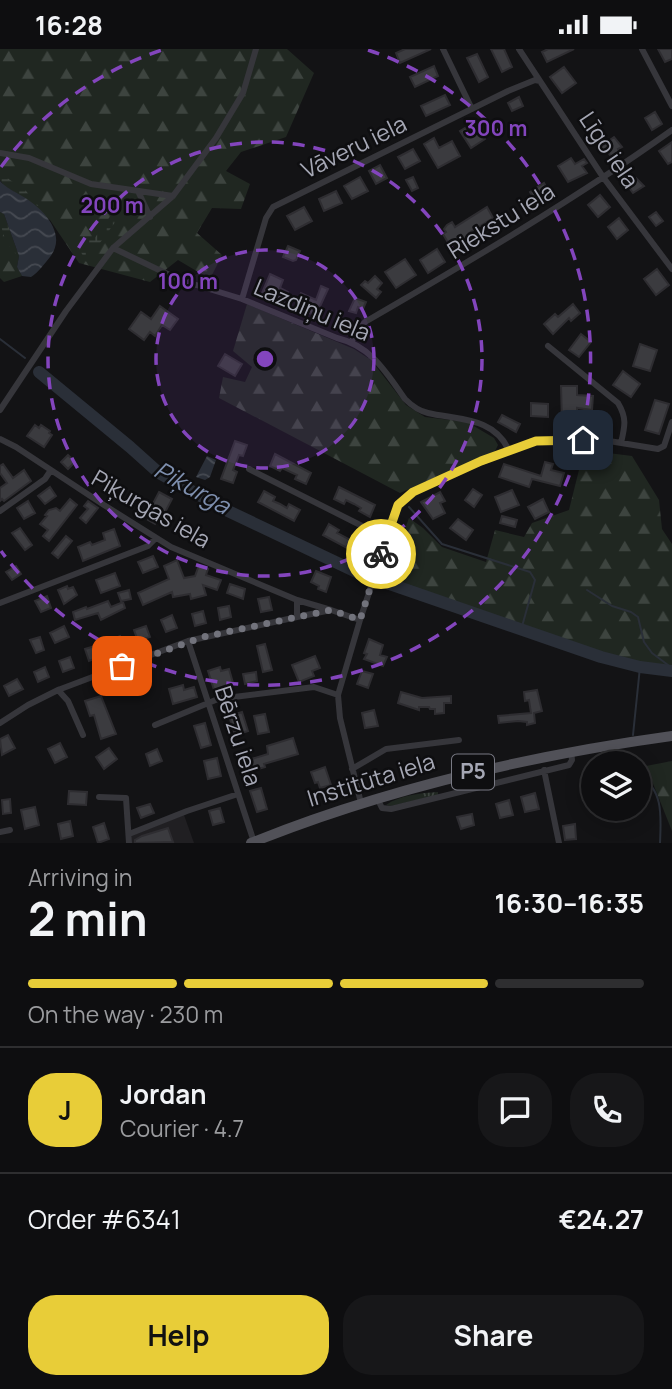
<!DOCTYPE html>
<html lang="en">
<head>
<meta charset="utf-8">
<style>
	body { margin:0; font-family:Manrope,sans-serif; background:#171719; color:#f1f3f6; height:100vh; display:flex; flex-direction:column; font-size:26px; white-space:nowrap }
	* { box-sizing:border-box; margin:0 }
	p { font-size:23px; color:#9b9c9f }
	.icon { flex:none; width:38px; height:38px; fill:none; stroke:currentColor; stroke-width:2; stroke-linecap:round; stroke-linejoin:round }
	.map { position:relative; height:794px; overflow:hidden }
	.side { display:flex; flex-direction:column; background:#0e0e10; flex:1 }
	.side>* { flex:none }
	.buttons { position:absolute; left:581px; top:702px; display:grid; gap:14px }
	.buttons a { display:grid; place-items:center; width:70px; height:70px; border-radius:50%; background:#0e0e10; box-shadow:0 4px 18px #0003,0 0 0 2px #2e2e30; font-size:35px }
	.pin { position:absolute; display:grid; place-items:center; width:60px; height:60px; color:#fff; margin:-30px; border-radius:14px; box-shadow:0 4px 10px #0006 }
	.courier { position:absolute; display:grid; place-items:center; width:70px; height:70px; margin:-35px; border:5px solid #e8cd38; border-radius:50%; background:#fff; color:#222; box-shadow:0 2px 9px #0007 }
	.summary em { font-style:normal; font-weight:700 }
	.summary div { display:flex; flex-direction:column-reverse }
	.summary { display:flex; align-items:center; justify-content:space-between; height:119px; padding:0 28px }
	h1 { font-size:46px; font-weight:700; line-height:52px }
	.bar { display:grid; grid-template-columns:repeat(4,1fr); gap:10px 7px; align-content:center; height:84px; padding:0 28px }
	.bar i { height:9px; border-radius:5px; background:#2e2e30 }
	.bar .on { background:#e8cd38 }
	.bar p { grid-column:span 4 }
	.line { display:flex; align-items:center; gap:18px; padding:0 28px; border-top:2px solid #2e2e30 }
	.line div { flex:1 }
	.round { display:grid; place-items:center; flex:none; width:74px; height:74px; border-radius:28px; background:#171719 }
	.primary-button { display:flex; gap:14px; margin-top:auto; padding:14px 28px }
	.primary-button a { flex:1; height:80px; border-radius:28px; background:#e8cd38; color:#111; font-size:28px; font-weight:700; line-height:80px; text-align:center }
	.primary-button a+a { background:#171719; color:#f1f3f6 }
	.status { display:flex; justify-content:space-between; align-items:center; height:49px; padding:0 35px; background:#0e0e10; direction:ltr }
	.status svg { height:19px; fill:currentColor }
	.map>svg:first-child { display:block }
	.built { fill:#201f22 }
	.grass { fill:url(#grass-tufts) }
	.forest { fill:url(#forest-firs) }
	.wetland { fill:url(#wetland-marsh) }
	.water { fill:url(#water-waves) }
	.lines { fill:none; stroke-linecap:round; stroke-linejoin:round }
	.stream { stroke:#2a2f38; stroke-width:2 }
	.river { stroke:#2a2f38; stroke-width:12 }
	.building { fill:#3b3b3f; stroke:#2e2d31; stroke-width:2 }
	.minor { stroke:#36363b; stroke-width:6 }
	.primary { stroke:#515158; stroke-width:10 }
	.done { stroke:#72737c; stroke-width:7; stroke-dasharray:0 12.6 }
	.route { stroke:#e8cd38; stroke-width:9 }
	.ring { fill:none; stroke:#8345bd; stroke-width:3.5; stroke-dasharray:12 9 }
	.labels { text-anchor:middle; stroke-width:5; stroke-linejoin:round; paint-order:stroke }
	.shield { fill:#0e0e10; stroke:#787983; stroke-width:2 }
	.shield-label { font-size:21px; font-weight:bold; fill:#a5a7b4 }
	.street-label { font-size:23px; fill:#a5a7b4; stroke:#0e0e10 }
	.water-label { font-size:24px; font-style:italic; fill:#7e8fae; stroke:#0e0e10 }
	.centre { fill:#8345bd; stroke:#0e0e10; stroke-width:3.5 }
	.ring-label { font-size:21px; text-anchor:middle; font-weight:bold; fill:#8345bd; stroke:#0e0e10; stroke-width:5; stroke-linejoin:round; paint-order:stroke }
</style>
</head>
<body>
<div class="status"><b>16:28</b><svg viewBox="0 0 49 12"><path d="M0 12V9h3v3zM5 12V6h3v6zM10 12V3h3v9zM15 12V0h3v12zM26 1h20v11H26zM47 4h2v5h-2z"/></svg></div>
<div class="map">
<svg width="672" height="794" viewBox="0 0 672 794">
	<defs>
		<pattern id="grass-tufts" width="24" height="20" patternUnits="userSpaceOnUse" patternTransform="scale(1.75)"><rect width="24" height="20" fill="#202721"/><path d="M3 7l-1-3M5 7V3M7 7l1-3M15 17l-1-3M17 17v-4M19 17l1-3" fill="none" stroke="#3d443f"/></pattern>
		<pattern id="forest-firs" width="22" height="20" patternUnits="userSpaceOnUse" patternTransform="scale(1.75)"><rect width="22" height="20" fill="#202721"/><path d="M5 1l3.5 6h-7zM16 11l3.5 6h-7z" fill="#3d443f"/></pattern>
		<pattern id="wetland-marsh" width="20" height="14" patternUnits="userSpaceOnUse" patternTransform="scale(1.75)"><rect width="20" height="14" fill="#202721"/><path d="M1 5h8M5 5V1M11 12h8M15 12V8" fill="none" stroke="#3d443f"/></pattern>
		<pattern id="water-waves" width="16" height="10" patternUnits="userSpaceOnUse" patternTransform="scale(1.75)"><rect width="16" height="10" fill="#2a2f38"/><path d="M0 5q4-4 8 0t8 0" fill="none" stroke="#464a52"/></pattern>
	</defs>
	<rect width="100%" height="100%" fill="#131315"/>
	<path class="built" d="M184 766 194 794H132L131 787Z"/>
	<path class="grass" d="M438 743V746L391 757 386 756C400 746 421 744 438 743Z"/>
	<path class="forest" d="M0 0H287L314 24 286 88 241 103 226 122 250 135 241 160 212 159 197 184 222 206 210 230 178 211 150 233 79 214 50 171 28 151 0 131Z
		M0 163 19 207 17 218 22 227 4 233 0 229Z
		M247 255 354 300 371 311 406 356 425 368 467 373 494 389 498 396 495 402 400 444 219 349 223 328 245 333 252 318 233 302Z
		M584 401 632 407 659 451 662 480 672 495V626L618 618 384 538 409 469 423 479 442 498 486 513 495 481 524 488 532 474 569 461Z
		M672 712V782L646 717Z"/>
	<path class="wetland" d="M0 124 26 142 50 171 28 151 4 137 0 131Z
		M126 145 132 150 86 213 79 199 71 197 72 192 94 190Z
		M0 163 4 165 19 207C5 197 0 179 0 163Z"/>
	<path class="water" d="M0 132C6 139 14 142 22 147 43 159 68 185 50 208 44 215 39 223 31 228L22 227 17 218 19 207 4 165 0 163Z
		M207 407 216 411 210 428 205 431 196 428Z"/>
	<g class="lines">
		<path class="stream" d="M0 290 25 309
			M409 458 442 495 530 523 535 531 521 581
			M587 541 612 557 631 563 638 568 644 593 652 604 668 616 670 621
			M633 686 640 618
			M631 706 632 714
			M639 727C664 740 661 769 660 794"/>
		<path class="river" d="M39 323 130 398 159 424 226 461 365 527
			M381 532 601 608 640 618 672 622"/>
	</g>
	<path class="building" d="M405 0H431L400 14 396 4Z
		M491 0H504L512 18 502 23Z
		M548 0H574L547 13 542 3Z
		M658 0H672V10L665 13Z
		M477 5 488 28 479 33 467 9Z
		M434 17 438 27 415 38 410 28Z
		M564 18 576 34 562 44 550 28Z
		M445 46 450 56 426 67 421 57Z
		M519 48 523 57 512 62 508 54Z
		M655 63 662 75 652 81 645 69Z
		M475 73 485 90 471 99 460 82Z
		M614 88 622 98 618 100 620 104 612 109 607 102 604 104 600 98Z
		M434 89 439 99 452 92 460 107 438 119 424 95Z
		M672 93V113L668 115 659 102Z
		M413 100 420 112 405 120 398 108Z
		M571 109 575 115 584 110 587 114 582 117 587 124 568 133 558 117Z
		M380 116 387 129 376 135 369 122Z
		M360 128 368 142 352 150 344 137Z
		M413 128 418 139 412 142 406 131Z
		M636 129 644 137 633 144 627 136Z
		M544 134 551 147 538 156 530 143Z
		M336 142 342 154 324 162 319 150Z
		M600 146 610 158 598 168 588 156Z
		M304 158 312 172 295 181 287 167Z
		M487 158 493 169 469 184 471 187 450 197 443 185 446 183 444 180 447 176 452 173 455 178Z
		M656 163 663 172 656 177 649 168Z
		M619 169 628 181 617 190 608 178Z
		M288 197 300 202 296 211 293 212 283 208Z
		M437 200 445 213 428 224 420 211Z
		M405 210 416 226 396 239 385 223Z
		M657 220 669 236 656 246 644 230Z
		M270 225 283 231 280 239 288 243 284 253 262 244Z
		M375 227 382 234 377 240 381 243 376 249 361 236 365 232 368 234Z
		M321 237 328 240 316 266 295 260 301 244 316 251Z
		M355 249 366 253 363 260 358 258 356 264 349 262Z
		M573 255 580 264 571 272 569 269 553 285 544 275 555 265 558 268Z
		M160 257 178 270 170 281 162 276 155 287 150 283 144 291 129 280 141 263 151 270Z
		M581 285 591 293 579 308 569 301Z
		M640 295 657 301 650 322 633 317Z
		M225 305 242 315 235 327 218 317Z
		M623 322 640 335 631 348 613 336Z
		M561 337H577V346L593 347 592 361 577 359V379H567V373H562Z
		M655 351 669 355 659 385 645 381Z
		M531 354 548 355V368L531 367Z
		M502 366 520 375 516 383 498 373Z
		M589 366 608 367V380H589Z
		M35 376 39 379 41 376 50 382 49 384 52 386 44 398 27 387Z
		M235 392 247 396 243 407 239 406 236 414 233 421 237 423 233 434 221 430Z
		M275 405 311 424 306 435 295 430 297 426 282 419 280 422 270 417Z
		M68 406 75 413 68 420 61 413Z
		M545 413 553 415 551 421 564 424 560 437 532 430 529 438 499 428 504 415 541 427Z
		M3 415 13 429 24 421 31 432 4 452 2 450 0 452V439L7 434 0 424V417Z
		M50 438 56 447 45 455 38 447Z
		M339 438 375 456 370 468 359 462 361 459 354 455 346 451 344 455 334 450Z
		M473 440 482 446 474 458 465 451Z
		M512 441 519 456 501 463 495 448Z
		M264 442 275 448 273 452 280 455 287 459 289 455 300 461 294 472 258 453Z
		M159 443 172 450 162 469 159 468 155 475 148 471 151 466 148 464Z
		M440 443 445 452 440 454 445 464 433 470 421 453Z
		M70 450 77 456 49 492 43 487 48 481 40 475 47 467 45 466 49 461 56 459 60 462Z
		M543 450 549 463 535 470 528 458Z
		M28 452 35 464 24 470 17 459Z
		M88 452 98 459 86 474 80 469 88 460 84 457Z
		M502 467 517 471 515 478 500 474Z
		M458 470 473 481 466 491 450 479Z
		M329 475 339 481 337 484 352 492 354 488 364 494 358 505 323 486Z
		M20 479 32 496 25 501 12 484Z
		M114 480 120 497 83 512 78 498 90 493 92 496 105 491 103 484Z
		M66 487 72 492 58 509 52 504Z
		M153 507 158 518 143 524 138 513Z
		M177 511 184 529 195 527 199 516 208 520 206 526 221 531 217 541 203 536 206 546 191 550 190 545 173 548 172 543 143 556 138 544 169 530 164 517Z
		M16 517 21 525 12 531 6 523Z
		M316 522 331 528 326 543 318 540 319 537 311 533Z
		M115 524 120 537 101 544 96 531Z
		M230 535 245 540 243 550 227 544Z
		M67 537 68 540 73 538 77 546 64 555 58 541Z
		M129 541 131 550 121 552 118 544Z
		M47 547 51 559 41 563 35 552Z
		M269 548 272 561 261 563 258 550Z
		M108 552 111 558 123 553 125 559 101 571 98 564 75 571 73 563 86 558 87 560Z
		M229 557 231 568 220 571 218 559Z
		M203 562 206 574 195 577 192 565Z
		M172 566 177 579 166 583 161 571Z
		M64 577 69 588 55 594 50 584Z
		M146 577 150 588 138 592 134 581Z
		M120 587 125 598 114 603 109 592Z
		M40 588 44 601 36 604 30 591Z
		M369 590 383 596 380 606 387 608 383 617 364 610 367 605 364 604Z
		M265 595 272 621 263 623 257 597Z
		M95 597 99 608 89 612 85 600Z
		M315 607 320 619 312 622 314 627 299 633 292 616Z
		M70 608 74 619 63 623 59 612Z
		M45 618 49 628 38 633 34 623Z
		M220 618 221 622 229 620 233 634 214 641 208 622Z
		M362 622 373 625 368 639 357 635Z
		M256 623 257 632 245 635 243 625Z
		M17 630 23 640 9 647 4 637Z
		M183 636 184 641 194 638 197 648 173 655 169 640Z
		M537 641 542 662 534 664 535 674 527 676V673L518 672 499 674 498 667 531 664 529 651 525 652 524 643Z
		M401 643 422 649 451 647V654H444V664L435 665V660H430L429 658H419V661L398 654Z
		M101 647 116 685 101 690 94 666 90 667 85 652Z
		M374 661 378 677 365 679 362 664Z
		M242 663 248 682 235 686 229 667Z
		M265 665 269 683 258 685 254 667Z
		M205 674 211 696 201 699 194 677Z
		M8 686 15 699 2 706 0 690Z
		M293 689 298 705 264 715 265 718 248 723 245 712 268 705 267 697Z
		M60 694 67 708 55 714 48 700Z
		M109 699 117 710 104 720 96 708Z
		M157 700 162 712 150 717 146 705Z
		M217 709 221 727 208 730 204 712Z
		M325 718 331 736 320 739 318 733 315 734 311 723Z
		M261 739 267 760 257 763 250 742Z
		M69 742 87 743 86 756 68 755Z
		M535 744 539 760 525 763 521 748Z
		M10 750 11 764 3 765 2 751Z
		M509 751 513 766 500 769 496 755Z
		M150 755 154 764 141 769 137 759Z
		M35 758 39 776 25 780 21 761Z
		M220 759 224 773 213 776 209 762Z
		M472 765 474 776 461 780 457 768Z
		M70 772 73 787 61 790 58 775Z
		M104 774 109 790 98 794 93 778Z
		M575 775 576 790 565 791 563 777Z
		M168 779 173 793 135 794V791L142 787Z"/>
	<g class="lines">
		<path class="minor" d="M443 0 472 60
			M519 0 603 128 672 220
			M642 0 672 57
			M0 104 29 109 91 135 173 147
			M138 142 150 168
			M113 199 180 231 242 250 337 289C371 297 386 323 405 350 411 356 419 362 428 364 458 371 495 368 509 402
			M242 250 266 169 273 158 508 42 535 31 540 32
			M352 293 354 285 365 273C470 212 574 151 672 81
			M548 297 618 354C627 369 625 377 621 394
			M0 361 66 262 113 199 173 147 216 89 243 44 256 0
			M0 390 16 398 104 456 171 498 297 551 331 561
			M249 420 386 489
			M0 462 45 430 51 421
			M0 554 148 497 156 489
			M297 568 331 561 360 571
			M188 592 254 793
			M58 641 68 652 83 686
			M0 674 28 656 58 641 188 592 297 568V551
			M155 676 218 650 314 638 338 646
			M352 720 386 700 459 691
			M544 721 559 794
			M99 748 126 749 129 794
			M377 749 382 759 391 760 569 716 572 711 571 702
			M361 754 340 669 338 646 360 571 398 456 413 443 441 429 536 392H609L658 400 664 397 672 373
			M0 783 10 781
			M129 785 187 762 238 745"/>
		<path class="primary" d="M251 794C387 739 527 707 672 687"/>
	</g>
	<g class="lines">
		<path class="done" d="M122 617 203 588 331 561 360 571 381 505"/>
		<path class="route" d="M381 505 398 456 413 443 481 412 536 392 583 391"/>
	</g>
	<circle cx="265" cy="310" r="109" fill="#8345bd" fill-opacity=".12"/>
	<g class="ring">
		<circle cx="265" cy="310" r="109"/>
		<circle cx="265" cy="310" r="217"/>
		<path d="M1 118A326 326 0 0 1 162 1M368 1A326 326 0 1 1 1 502"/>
	</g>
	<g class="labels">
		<rect class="shield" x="452" y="705.5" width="42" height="35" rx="5"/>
		<g class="shield-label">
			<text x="473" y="730">P5</text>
		</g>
		<g class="street-label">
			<text transform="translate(354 98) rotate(-26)" y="8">Vāveru iela</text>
			<text transform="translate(609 101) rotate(56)" y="8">Līgo iela</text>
			<text transform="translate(501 172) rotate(-32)" y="8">Riekstu iela</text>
			<text transform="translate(312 261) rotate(23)" y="8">Lazdiņu iela</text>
			<text transform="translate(151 460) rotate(30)" y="8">Piķurgas iela</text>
			<text transform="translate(238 687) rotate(72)" y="8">Bērzu iela</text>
			<text transform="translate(371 731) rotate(-17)" y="8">Institūta iela</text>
		</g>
		<g class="water-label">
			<text transform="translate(192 439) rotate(29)" y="8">Piķurga</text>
		</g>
	</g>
	<circle cx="265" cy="310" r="10" class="centre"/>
	<g class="ring-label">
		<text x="496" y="87">300 m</text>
		<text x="112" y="164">200 m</text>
		<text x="188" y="240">100 m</text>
	</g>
</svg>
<div class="buttons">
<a><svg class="icon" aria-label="layers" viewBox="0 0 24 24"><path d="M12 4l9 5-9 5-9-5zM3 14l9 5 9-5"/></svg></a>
</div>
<div class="pin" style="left:122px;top:617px;background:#ea580c"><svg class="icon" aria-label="bag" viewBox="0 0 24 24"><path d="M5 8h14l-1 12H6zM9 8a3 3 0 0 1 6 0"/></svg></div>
<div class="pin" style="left:583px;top:391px;background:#1f2937"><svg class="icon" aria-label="home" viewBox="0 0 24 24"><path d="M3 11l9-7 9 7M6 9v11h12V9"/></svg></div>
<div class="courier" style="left:381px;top:505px"><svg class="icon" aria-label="bike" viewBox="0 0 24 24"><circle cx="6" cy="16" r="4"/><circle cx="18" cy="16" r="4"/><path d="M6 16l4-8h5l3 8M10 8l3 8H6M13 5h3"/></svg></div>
</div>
<section class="side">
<div class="summary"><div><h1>2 min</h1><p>Arriving in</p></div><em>16:30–16:35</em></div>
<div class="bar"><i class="on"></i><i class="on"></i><i class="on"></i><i></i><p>On the way · 230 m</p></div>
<div class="line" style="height:126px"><b class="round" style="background:#e8cd38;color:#111">J</b><div><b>Jordan</b><p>Courier · 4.7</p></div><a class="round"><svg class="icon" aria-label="chat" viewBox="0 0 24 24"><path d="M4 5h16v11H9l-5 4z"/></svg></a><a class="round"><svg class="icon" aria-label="phone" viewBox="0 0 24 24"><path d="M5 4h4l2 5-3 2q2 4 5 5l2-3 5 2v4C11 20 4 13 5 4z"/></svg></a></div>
<div class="line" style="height:91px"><div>Order #6341</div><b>€24.27</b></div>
<div class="primary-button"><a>Help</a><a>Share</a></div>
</section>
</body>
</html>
